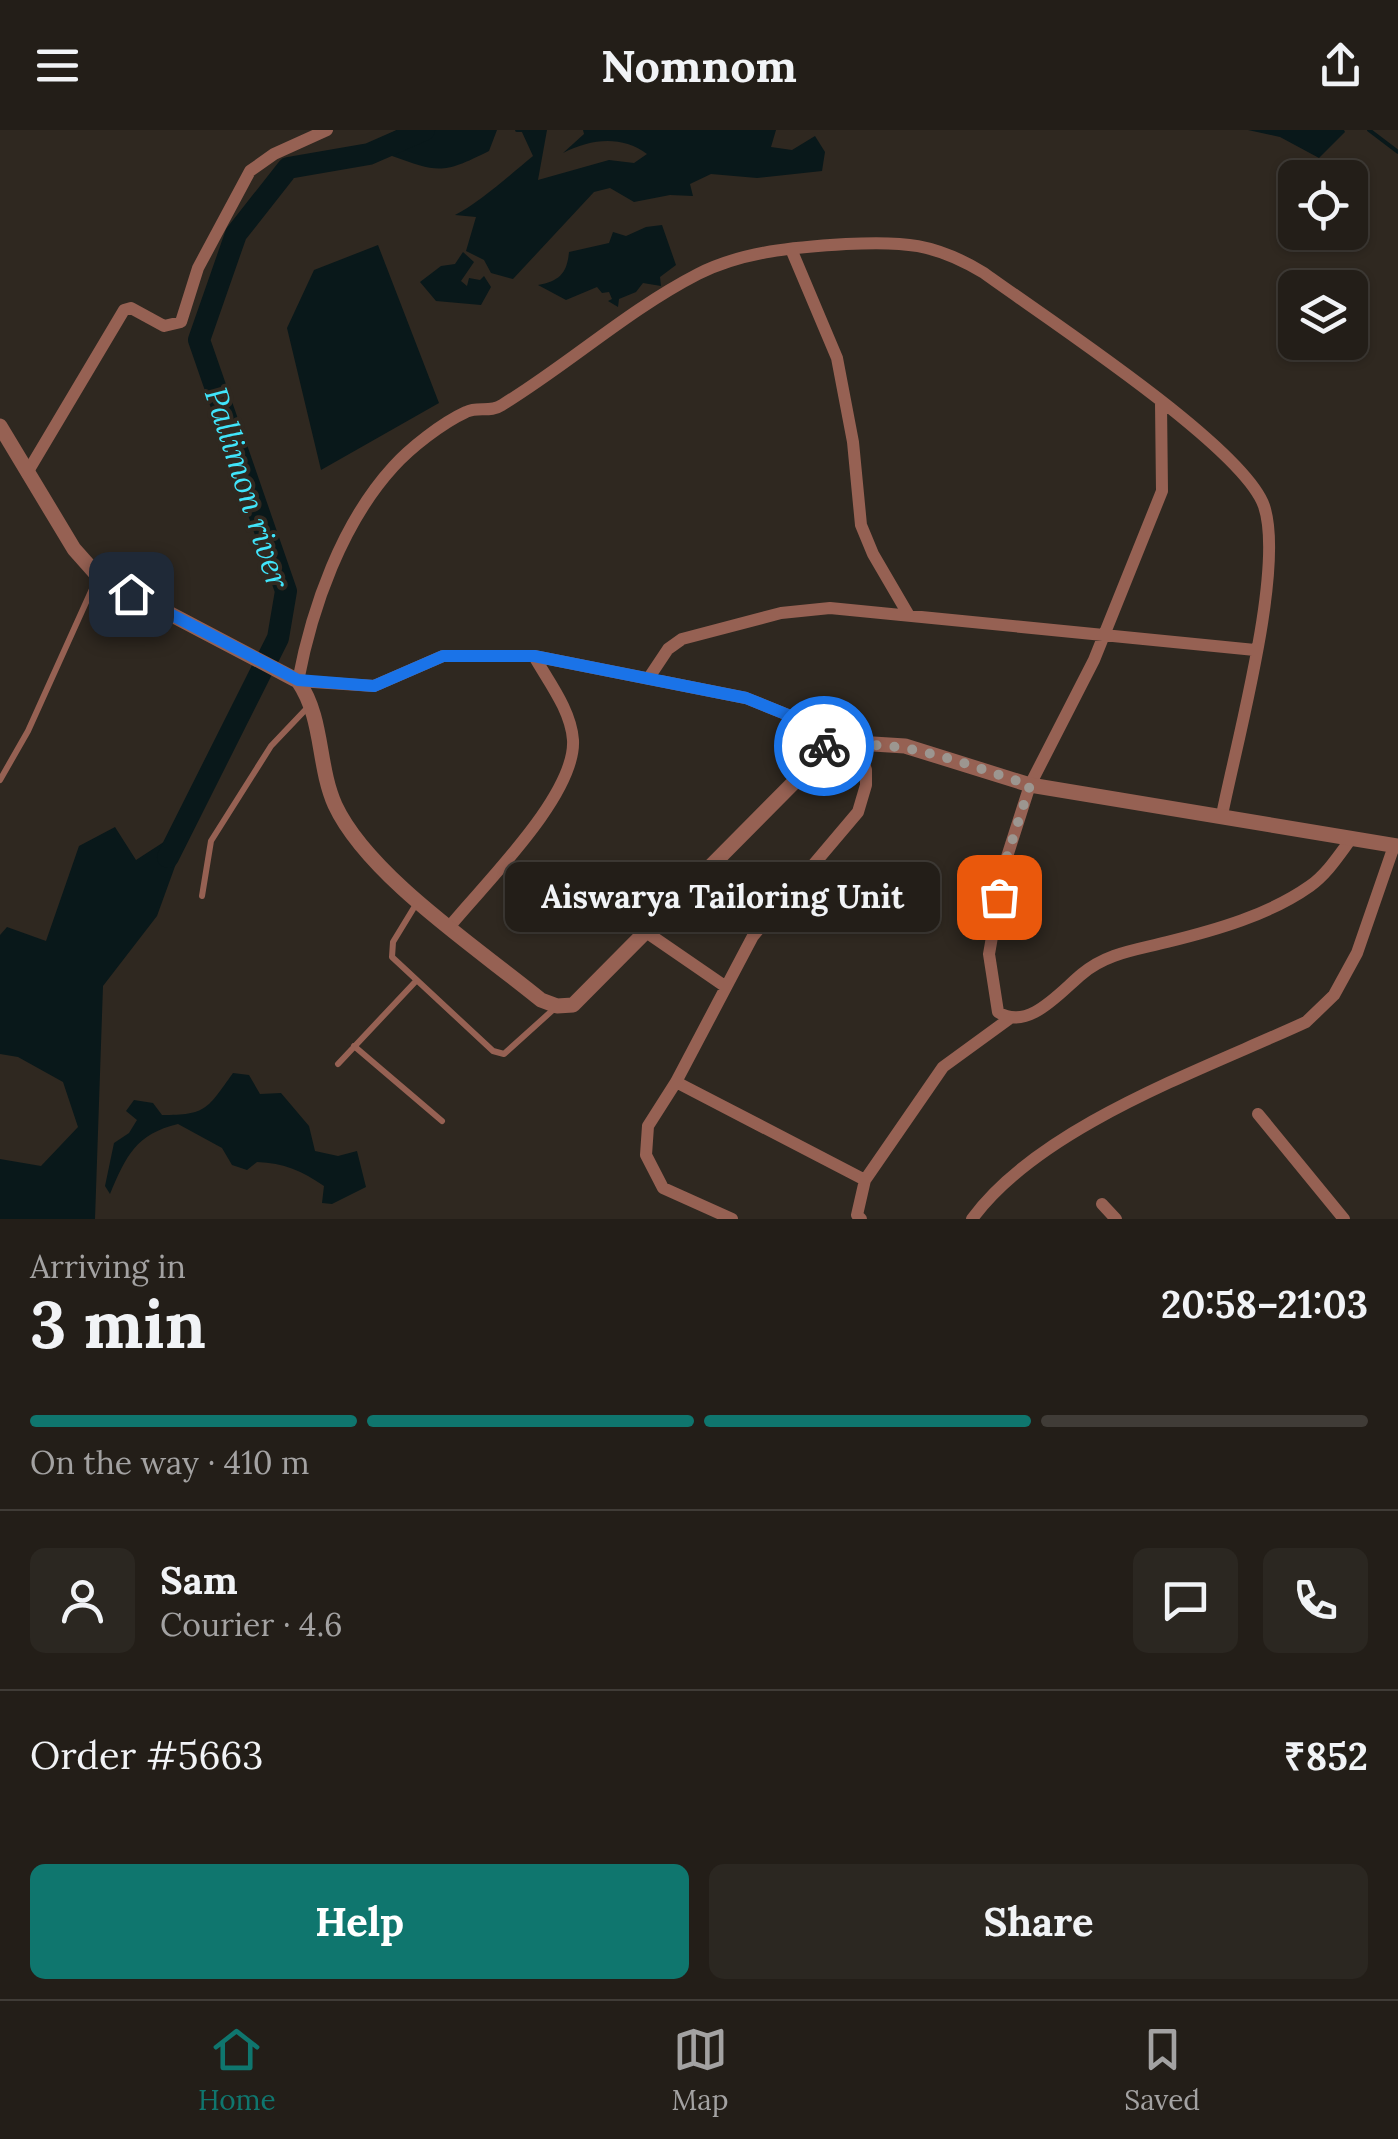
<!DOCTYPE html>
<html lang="en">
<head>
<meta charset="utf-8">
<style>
	body { margin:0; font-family:Lora,serif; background:#2b2721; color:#f1f3f6; height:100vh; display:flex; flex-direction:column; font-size:38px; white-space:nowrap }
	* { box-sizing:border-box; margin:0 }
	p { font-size:32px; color:#a3a2a2 }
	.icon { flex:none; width:55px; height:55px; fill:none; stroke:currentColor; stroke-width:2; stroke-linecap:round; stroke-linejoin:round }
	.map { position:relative; height:1089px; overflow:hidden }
	.sheet { display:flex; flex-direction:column; background:#231e18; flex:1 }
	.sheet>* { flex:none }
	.fabs { position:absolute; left:1278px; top:30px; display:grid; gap:20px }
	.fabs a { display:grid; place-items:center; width:90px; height:90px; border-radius:15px; background:#231e18; box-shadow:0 2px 8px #0004,0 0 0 2px #403c37; font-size:50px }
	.pin { position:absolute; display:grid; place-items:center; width:85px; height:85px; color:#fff; margin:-42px; border-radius:20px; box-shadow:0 5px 15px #0006 }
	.courier { position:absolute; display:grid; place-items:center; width:100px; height:100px; margin:-50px; border:8px solid #1a73e8; border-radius:50%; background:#fff; color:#222; box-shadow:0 2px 12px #0007 }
	.bubble { position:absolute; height:70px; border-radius:15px; background:#231e18; box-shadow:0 2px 8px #0004,0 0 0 2px #403c37; font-size:32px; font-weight:700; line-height:70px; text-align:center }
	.summary em { font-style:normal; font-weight:700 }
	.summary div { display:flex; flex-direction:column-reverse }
	.summary { display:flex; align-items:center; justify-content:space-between; height:170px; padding:0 30px }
	h1 { font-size:65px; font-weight:700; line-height:75px }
	.bar { display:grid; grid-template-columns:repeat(4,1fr); gap:15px 10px; align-content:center; height:120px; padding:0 30px }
	.bar i { height:12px; border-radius:8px; background:#403c37 }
	.bar .selected { background:#0f766e }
	.bar p { grid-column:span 4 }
	.line { display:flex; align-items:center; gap:25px; padding:0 30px; border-top:2px solid #403c37 }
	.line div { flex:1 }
	.round { display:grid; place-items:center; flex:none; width:105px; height:105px; border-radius:15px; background:#2b2721 }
	.action { display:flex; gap:20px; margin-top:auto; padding:20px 30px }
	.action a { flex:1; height:115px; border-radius:15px; background:#0f766e; color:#fff; font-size:40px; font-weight:700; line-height:115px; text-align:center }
	.action a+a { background:#2b2721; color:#f1f3f6 }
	header { display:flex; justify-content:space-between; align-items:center; height:130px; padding:0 30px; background:#231e18; font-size:45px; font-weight:700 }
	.tab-bar { display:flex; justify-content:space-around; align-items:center; height:140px; border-top:2px solid #403c37; background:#231e18; font-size:28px; color:#a3a2a2 }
	.tab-bar a { display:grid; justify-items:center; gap:5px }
	.tab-bar .selected { color:#0f766e }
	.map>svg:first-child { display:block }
	.water { fill:#09181a }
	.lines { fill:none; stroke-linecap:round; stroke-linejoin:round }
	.stream { stroke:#09181a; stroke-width:4 }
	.river { stroke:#09181a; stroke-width:22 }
	.service { stroke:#966153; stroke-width:6 }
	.minor { stroke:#966153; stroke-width:12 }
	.tertiary { stroke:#966153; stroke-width:15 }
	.done { stroke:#9c9690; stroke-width:10; stroke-dasharray:0 18 }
	.route { stroke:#1a73e8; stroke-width:12 }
	.labels { text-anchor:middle; stroke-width:8; stroke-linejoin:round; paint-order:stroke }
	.water-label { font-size:32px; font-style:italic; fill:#41e5fb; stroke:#2f2820 }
</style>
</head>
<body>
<header><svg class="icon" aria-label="menu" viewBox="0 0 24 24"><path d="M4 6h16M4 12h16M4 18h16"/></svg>Nomnom<svg class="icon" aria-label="share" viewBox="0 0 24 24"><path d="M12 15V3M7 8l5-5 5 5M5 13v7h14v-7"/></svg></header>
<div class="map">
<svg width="1398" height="1089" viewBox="0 0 1398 1089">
	<rect width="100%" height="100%" fill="#2f2820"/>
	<path class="water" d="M397 0H497L489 21C443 44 439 43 392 26L385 6Z
		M521 0H547L538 50 609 30 634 33 647 24C621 5 591 9 563 23L584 4 583 0H776L771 17 792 20 815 6 825 22 822 41 757 48 711 44 690 54 693 66 670 65 634 72 610 58 594 62 513 149 491 143 484 130 466 121 476 87 455 85C479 73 511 44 533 26Z
		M1248 0H1344L1345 2 1319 28 1280 7Z
		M662 95 676 135 660 147 661 156 643 153 636 162 619 169 618 177 608 171 612 169 609 162 602 163 597 157 566 170 538 155C559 151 567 144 569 122L609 113 613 102 626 106 646 97Z
		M378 115 439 273 321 340 287 198 314 140Z
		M463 122 474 132 461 151 467 156 469 148 480 150 484 146 491 157 481 175 436 171 420 152 441 136 455 134Z
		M190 695 157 786 103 856 95 1089H0V1029L41 1036 78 997 63 952 18 927 0 924V805L7 797 46 811 79 716 115 697 136 730Z
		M233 943 249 945 260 964 281 963 309 996 315 1021 338 1026 357 1021 366 1057 332 1074 322 1073 324 1056C302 1041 284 1033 257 1032L247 1040 232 1035 222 1018 178 994C136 1004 126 1026 110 1064L105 1056 114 1013 129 1003 137 990 126 981 134 970 153 973 162 985C207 985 207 979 233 943Z"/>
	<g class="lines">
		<path class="stream" d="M517 0H528
			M1369 0 1398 22"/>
		<path class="river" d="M168 727 278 508 286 461 199 210 236 104 288 38 369 24 424 0"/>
		<path class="service" d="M0 650 28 601 97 448
			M202 766 211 711 271 616 309 576
			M418 771 393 812 392 827 493 921 504 924 555 878
			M354 916 442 991
			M338 934 416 851"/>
		<path class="minor" d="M791 119 837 228 853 312 861 395 873 424 908 484
			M1161 273 1162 361 1094 530 1030 655 1005 733 989 824 998 882C1028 902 1060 862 1082 844 1107 823 1136 820 1167 812 1216 800 1269 785 1310 756 1327 744 1339 725 1351 709
			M27 343 124 180 131 178 164 196 181 192 198 138 250 41 274 24 327 0
			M648 549 668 519 682 509 781 483 830 478 1255 520
			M827 619 788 585 746 568 534 526H443L374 556 298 551C312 477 342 393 393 337 410 318 442 293 466 282 478 276 490 283 502 275 569 234 628 180 698 144 743 121 797 117 846 114 903 111 935 113 984 143 1044 187 1243 316 1264 376 1285 438 1236 614 1222 685
			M450 796C485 753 576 665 573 610 571 580 548 551 534 526
			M646 802 726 857
			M676 952 865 1050
			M1258 984 1344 1089
			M1102 1074 1116 1089
			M732 1089 663 1058 646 1025 648 996 676 952 753 806 858 682 866 655V640L857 613
			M861 1089 857 1085 865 1050 943 937 1009 889
			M972 1089C1040 996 1202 940 1306 892L1334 865 1357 823 1394 716"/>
		<path class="tertiary" d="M0 296 74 419 98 446 298 551C324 589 317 634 335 675 368 746 479 819 541 870L557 876 573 875 827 619 857 613 905 616 1030 655 1398 716"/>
	</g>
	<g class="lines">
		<path class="done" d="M824 616 827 619C898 604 963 634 1030 655L1005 733 999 767"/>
		<path class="route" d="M131 464 298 550 374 556 443 526H534L746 568 788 585 824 616"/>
	</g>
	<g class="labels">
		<g class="water-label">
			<text transform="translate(247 358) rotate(72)" y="11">Pallimon river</text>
		</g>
	</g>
</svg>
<div class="fabs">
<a><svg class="icon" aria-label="locate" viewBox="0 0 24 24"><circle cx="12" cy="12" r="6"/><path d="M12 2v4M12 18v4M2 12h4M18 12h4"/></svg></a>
<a><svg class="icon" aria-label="layers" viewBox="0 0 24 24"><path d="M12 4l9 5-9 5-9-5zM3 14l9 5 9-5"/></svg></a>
</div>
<div class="pin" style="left:999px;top:767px;background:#ea580c"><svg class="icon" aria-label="bag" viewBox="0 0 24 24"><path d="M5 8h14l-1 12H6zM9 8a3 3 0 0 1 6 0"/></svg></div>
<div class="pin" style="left:131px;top:464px;background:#1f2937"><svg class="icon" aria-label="home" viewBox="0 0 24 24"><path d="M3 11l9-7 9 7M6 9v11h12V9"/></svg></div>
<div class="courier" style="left:824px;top:616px"><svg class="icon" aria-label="bike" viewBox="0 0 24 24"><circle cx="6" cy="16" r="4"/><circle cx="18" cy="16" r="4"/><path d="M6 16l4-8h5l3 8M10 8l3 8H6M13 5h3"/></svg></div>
<div class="bubble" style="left:505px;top:732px;width:435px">Aiswarya Tailoring Unit</div>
</div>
<section class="sheet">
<div class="summary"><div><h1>3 min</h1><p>Arriving in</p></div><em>20:58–21:03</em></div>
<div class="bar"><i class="selected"></i><i class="selected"></i><i class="selected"></i><i></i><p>On the way · 410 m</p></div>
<div class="line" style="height:180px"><a class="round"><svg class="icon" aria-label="person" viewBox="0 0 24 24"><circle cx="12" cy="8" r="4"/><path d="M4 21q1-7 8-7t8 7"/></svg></a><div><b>Sam</b><p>Courier · 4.6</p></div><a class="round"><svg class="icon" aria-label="chat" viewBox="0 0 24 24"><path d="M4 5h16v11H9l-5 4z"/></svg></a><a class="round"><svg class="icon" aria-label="phone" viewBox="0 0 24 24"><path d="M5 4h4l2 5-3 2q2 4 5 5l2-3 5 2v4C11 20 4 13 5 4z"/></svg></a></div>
<div class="line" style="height:130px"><div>Order #5663</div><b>₹852</b></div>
<div class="action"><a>Help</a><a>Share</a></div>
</section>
<nav class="tab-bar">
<a class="selected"><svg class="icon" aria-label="home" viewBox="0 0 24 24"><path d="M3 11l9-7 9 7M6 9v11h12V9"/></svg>Home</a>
<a><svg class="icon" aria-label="map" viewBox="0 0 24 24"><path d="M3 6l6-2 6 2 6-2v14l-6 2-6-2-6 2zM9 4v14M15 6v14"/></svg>Map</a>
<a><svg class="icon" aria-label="saved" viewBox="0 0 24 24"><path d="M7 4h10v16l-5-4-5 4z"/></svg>Saved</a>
</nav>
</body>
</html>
